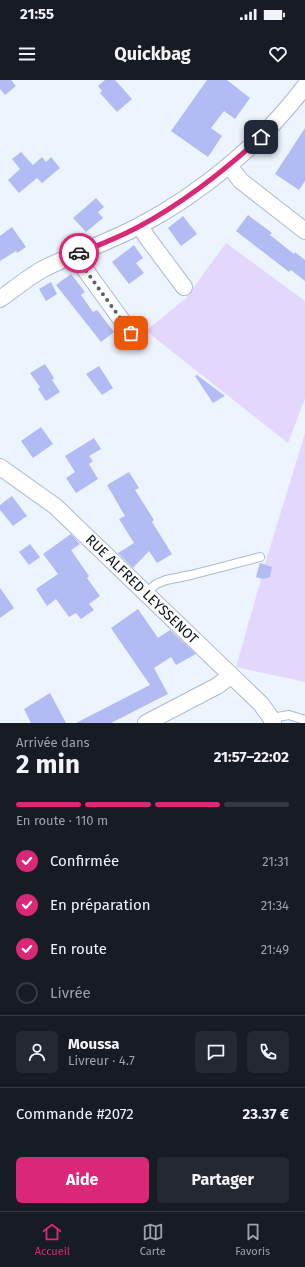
<!DOCTYPE html>
<html lang="fr">
<head>
<meta charset="utf-8">
<style>
	body { margin:0; font-family:"Fira Sans",sans-serif; background:#242831; color:#f1f3f6; height:100vh; display:flex; flex-direction:column; font-size:15px; white-space:nowrap }
	* { box-sizing:border-box; margin:0 }
	p { font-size:13px; color:#9ea1a6 }
	.icon { flex:none; width:22px; height:22px; fill:none; stroke:currentColor; stroke-width:2; stroke-linecap:round; stroke-linejoin:round }
	.map { position:relative; height:643px; overflow:hidden }
	.panel { display:flex; flex-direction:column; background:#171b24; flex:1 }
	.panel>* { flex:none }
	.pin { position:absolute; display:grid; place-items:center; width:34px; height:34px; color:#fff; margin:-17px; border-radius:8px; box-shadow:0 2px 6px #0006 }
	.courier { position:absolute; display:grid; place-items:center; width:40px; height:40px; margin:-20px; border:3px solid #db2777; border-radius:50%; background:#fff; color:#222; box-shadow:0 1px 5px #0007 }
	.head em { font-style:normal; font-weight:700 }
	.head div { display:flex; flex-direction:column-reverse }
	.head { display:flex; align-items:center; justify-content:space-between; height:68px; padding:0 16px }
	h1 { font-size:26px; font-weight:700; line-height:30px }
	.bar { display:grid; grid-template-columns:repeat(4,1fr); gap:6px 4px; align-content:center; height:48px; padding:0 16px }
	.bar i { height:5px; border-radius:3px; background:#363941 }
	.bar .selected { background:#db2777 }
	.bar p { grid-column:span 4 }
	.line { display:flex; align-items:center; gap:10px; padding:0 16px; border-top:1px solid #363941 }
	.line div { flex:1 }
	.round { display:grid; place-items:center; flex:none; width:42px; height:42px; border-radius:6px; background:#242831 }
	ol { padding:0 16px; list-style:none }
	li { display:flex; align-items:center; gap:12px; height:44px }
	li p { margin-inline-start:auto }
	li .icon { padding:4px; border-radius:50%; background:#db2777; color:#fff; stroke-width:4 }
	li:last-child { color:#9ea1a6 }
	li i { width:22px; height:22px; border:2px solid #363941; border-radius:50% }
	.cta { display:flex; gap:8px; margin-top:auto; padding:8px 16px }
	.cta a { flex:1; height:46px; border-radius:6px; background:#db2777; color:#fff; font-size:16px; font-weight:700; line-height:46px; text-align:center }
	.cta a+a { background:#242831; color:#f1f3f6 }
	.status { display:flex; justify-content:space-between; align-items:center; height:28px; padding:0 20px; background:#171b24; direction:ltr }
	.status svg { height:11px; fill:currentColor }
	header { display:flex; justify-content:space-between; align-items:center; height:52px; padding:0 16px; background:#171b24; font-size:18px; font-weight:700 }
	.dock { display:flex; justify-content:space-around; align-items:center; height:56px; border-top:1px solid #363941; background:#171b24; font-size:11px; color:#9ea1a6 }
	.dock a { display:grid; justify-items:center; gap:2px }
	.dock .selected { color:#db2777 }
	.map>svg:first-child { display:block }
	.green { fill:#e4d7fe }
	.building { fill:#b3bbf4 }
	.lines { fill:none; stroke-linecap:round; stroke-linejoin:round }
	.service-casing { stroke:#a8bad3; stroke-width:10 }
	.minor-casing { stroke:#a8bad3; stroke-width:18 }
	.service { stroke:#fff; stroke-width:8 }
	.minor { stroke:#fff; stroke-width:16 }
	.done { stroke:#5a6069; stroke-width:4; stroke-dasharray:0 7.2 }
	.route { stroke:#db2777; stroke-width:5 }
	.labels { text-anchor:middle; stroke-width:3; stroke-linejoin:round; paint-order:stroke }
	.street-label { font-size:14px; fill:#0b1119; stroke:#fff }
</style>
</head>
<body>
<div class="status"><b>21:55</b><svg viewBox="0 0 49 12"><path d="M0 12V9h3v3zM5 12V6h3v6zM10 12V3h3v9zM15 12V0h3v12zM26 1h20v11H26zM47 4h2v5h-2z"/></svg></div>
<header><svg class="icon" aria-label="menu" viewBox="0 0 24 24"><path d="M4 6h16M4 12h16M4 18h16"/></svg>Quickbag<svg class="icon" aria-label="heart" viewBox="0 0 24 24"><path d="M12 20l-8-8c-3-5 5-10 8-4 3-6 11-1 8 4z"/></svg></header>
<div class="map">
<svg width="305" height="643" viewBox="0 0 305 643">
	<rect width="100%" height="100%" fill="#ecf4fe"/>
	<path class="green" d="M226 163 305 221V318L288 363 146 251 185 219Z
		M305 353V602L236 587 261 499 256 497 260 483 265 484Z"/>
	<path class="building" d="M0 0H11L16 6 5 15 0 9Z
		M105 0H115L132 19 117 32 100 13 102 11 98 6Z
		M207 0H227L250 18 235 39 224 31 211 48 222 56 208 77 171 51Z
		M305 48V101L299 110 275 94Z
		M21 72 33 85 42 77 46 82 51 77 60 88 42 103 37 98 19 113 8 100 20 89 12 79Z
		M96 118 104 127 98 132 103 138 86 152 73 138Z
		M248 135 272 153 270 155 294 174 295 172 305 180V201L291 190 289 192 236 151Z
		M183 136 197 154 181 166 168 148Z
		M12 147 26 167 17 173 16 171 0 181V156Z
		M134 165 143 178 136 183 144 193 129 204 112 182Z
		M71 194 85 212 81 215 93 232 97 230 114 252 101 262 56 205Z
		M51 202 57 214 46 221 39 209Z
		M45 284 54 298 52 300 60 312 46 321 38 309 40 307 30 293Z
		M99 286 113 308 102 315 86 294Z
		M197 295 225 316 213 323 195 296Z
		M41 347 53 364 33 378 21 361Z
		M94 358 101 369 89 376 93 381 89 384 98 399 76 413 66 398 75 392 65 376Z
		M129 392 139 408 135 410 154 440 152 442 172 474 157 483 149 471 133 488 118 473 134 463 119 439 125 436 107 405Z
		M12 416 27 436 13 446 0 430V425Z
		M71 454 80 464 71 470 89 496 87 498 100 516 89 524 94 530 81 539 76 533 69 537 56 519 47 526 36 509 58 494 43 474Z
		M30 464 40 477 29 485 19 472Z
		M260 483 272 487 270 497 264 499 256 497Z
		M0 508 14 528 0 538Z
		M138 529 158 558 170 550 196 574 176 585 171 577 154 588 168 614 111 643H76L150 605 111 548Z
		M50 613 66 643H31L24 629Z"/>
	<g class="lines">
		<g class="service-casing">
			<path id="service" d="M146 513 156 504 166 500 191 495 260 477
				M271 638 289 635 305 640"/>
		</g>
		<g class="minor-casing">
			<path id="minor" d="M229 86 241 101 305 151
				M140 146 146 156 184 207
				M77 174 81 184 131 253
				M0 219C13 210 31 195 45 188 76 173 109 162 139 146 202 113 263 62 305 6
				M0 387 55 426 261 624 271 638 273 643
				M146 643 217 606 231 596"/>
		</g>
		<use href="#service" class="service"/>
		<use href="#minor" class="minor"/>
	</g>
	<g class="lines">
		<path class="done" d="M79 173 77 174 81 184 131 253"/>
		<path class="route" d="M79 173C99 165 120 157 140 146 184 122 224 91 261 57"/>
	</g>
	<g class="labels">
		<g class="street-label">
			<text transform="translate(142 509) rotate(44)" y="5">RUE ALFRED LEYSSENOT</text>
		</g>
	</g>
</svg>
<div class="pin" style="left:131px;top:253px;background:#ea580c"><svg class="icon" aria-label="bag" viewBox="0 0 24 24"><path d="M5 8h14l-1 12H6zM9 8a3 3 0 0 1 6 0"/></svg></div>
<div class="pin" style="left:261px;top:57px;background:#1f2937"><svg class="icon" aria-label="home" viewBox="0 0 24 24"><path d="M3 11l9-7 9 7M6 9v11h12V9"/></svg></div>
<div class="courier" style="left:79px;top:173px"><svg class="icon" aria-label="car" viewBox="0 0 24 24"><path d="M5 17H2v-5l4-1 3-4h7l3 4 3 1v5h-3M9 17h6M6 11h13"/><circle cx="7" cy="17" r="2"/><circle cx="17" cy="17" r="2"/></svg></div>
</div>
<section class="panel">
<div class="head"><div><h1>2 min</h1><p>Arrivée dans</p></div><em>21:57–22:02</em></div>
<div class="bar"><i class="selected"></i><i class="selected"></i><i class="selected"></i><i></i><p>En route · 110 m</p></div>
<ol>
<li><svg class="icon" aria-label="check" viewBox="0 0 24 24"><path d="M5 12l5 5 9-10"/></svg>Confirmée<p>21:31</p></li>
<li><svg class="icon" aria-label="check" viewBox="0 0 24 24"><path d="M5 12l5 5 9-10"/></svg>En préparation<p>21:34</p></li>
<li><svg class="icon" aria-label="check" viewBox="0 0 24 24"><path d="M5 12l5 5 9-10"/></svg>En route<p>21:49</p></li>
<li><i></i>Livrée</li>
</ol>
<div class="line" style="height:72px"><a class="round"><svg class="icon" aria-label="person" viewBox="0 0 24 24"><circle cx="12" cy="8" r="4"/><path d="M4 21q1-7 8-7t8 7"/></svg></a><div><b>Moussa</b><p>Livreur · 4.7</p></div><a class="round"><svg class="icon" aria-label="chat" viewBox="0 0 24 24"><path d="M4 5h16v11H9l-5 4z"/></svg></a><a class="round"><svg class="icon" aria-label="phone" viewBox="0 0 24 24"><path d="M5 4h4l2 5-3 2q2 4 5 5l2-3 5 2v4C11 20 4 13 5 4z"/></svg></a></div>
<div class="line" style="height:52px"><div>Commande #2072</div><b>23.37 €</b></div>
<div class="cta"><a>Aide</a><a>Partager</a></div>
</section>
<nav class="dock">
<a class="selected"><svg class="icon" aria-label="home" viewBox="0 0 24 24"><path d="M3 11l9-7 9 7M6 9v11h12V9"/></svg>Accueil</a>
<a><svg class="icon" aria-label="map" viewBox="0 0 24 24"><path d="M3 6l6-2 6 2 6-2v14l-6 2-6-2-6 2zM9 4v14M15 6v14"/></svg>Carte</a>
<a><svg class="icon" aria-label="saved" viewBox="0 0 24 24"><path d="M7 4h10v16l-5-4-5 4z"/></svg>Favoris</a>
</nav>
</body>
</html>
